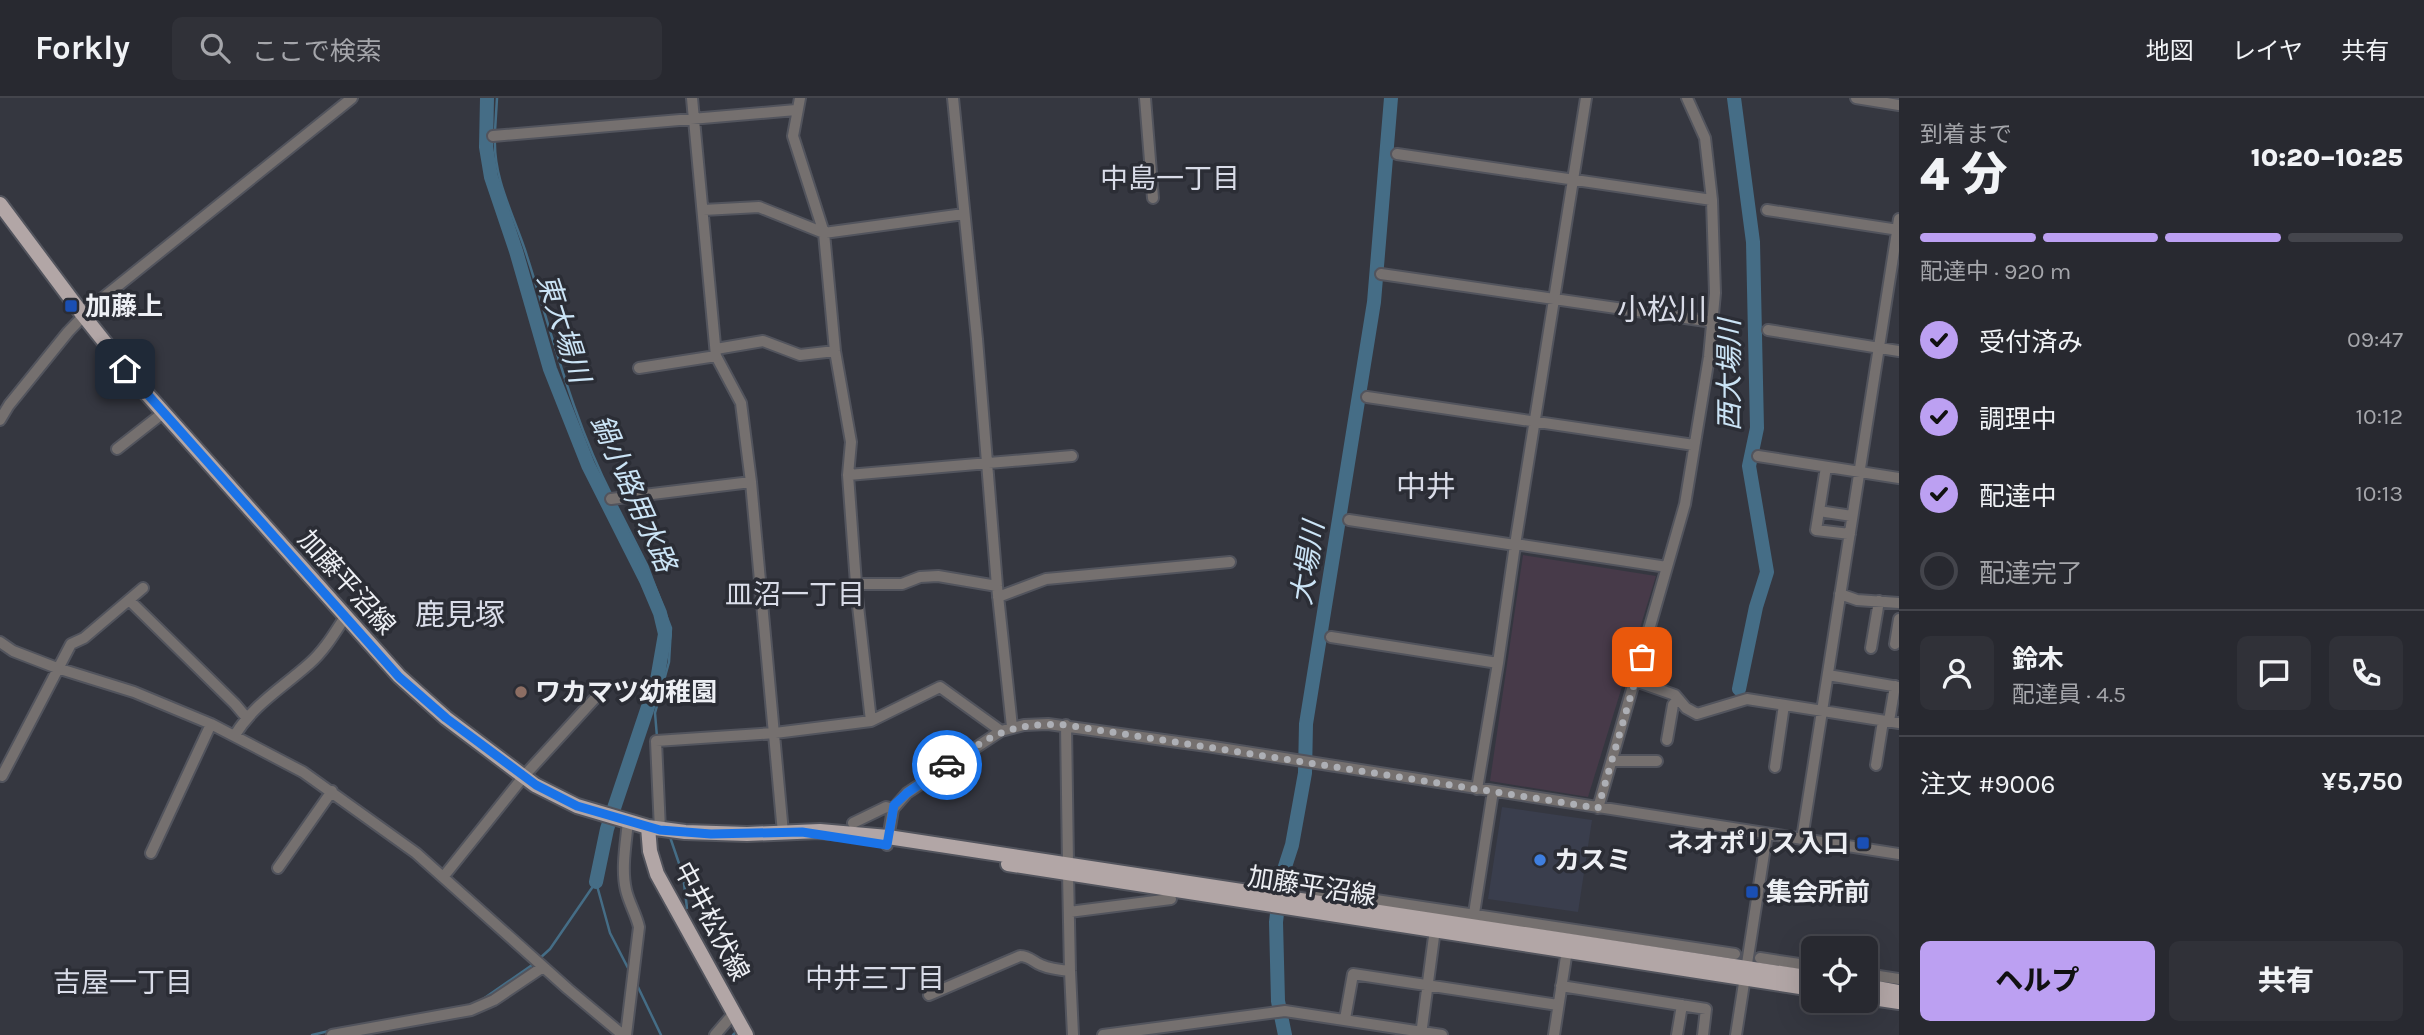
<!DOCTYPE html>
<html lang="ja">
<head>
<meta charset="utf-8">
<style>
	body { margin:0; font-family:Karla,"Noto Sans JP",sans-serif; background:#303138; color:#f1f3f6; height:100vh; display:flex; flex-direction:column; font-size:26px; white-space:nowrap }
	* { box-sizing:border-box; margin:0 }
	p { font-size:23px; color:#a5a6ab }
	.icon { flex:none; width:38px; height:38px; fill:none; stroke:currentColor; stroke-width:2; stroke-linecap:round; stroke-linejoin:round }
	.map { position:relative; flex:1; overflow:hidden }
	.details { display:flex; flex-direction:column; background:#282930; width:525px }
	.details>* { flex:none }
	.buttons { position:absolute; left:1801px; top:838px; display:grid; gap:14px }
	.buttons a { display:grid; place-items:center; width:77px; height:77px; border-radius:10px; background:#282930; box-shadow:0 7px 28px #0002,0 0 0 2px #44454c; font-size:35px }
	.pin { position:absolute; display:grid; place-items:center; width:60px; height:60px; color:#fff; margin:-30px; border-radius:14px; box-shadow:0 4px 10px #0006 }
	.courier { position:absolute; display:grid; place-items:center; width:70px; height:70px; margin:-35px; border:5px solid #1a73e8; border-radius:50%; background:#fff; color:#222; box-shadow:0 2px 9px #0007 }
	.summary em { font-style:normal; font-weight:800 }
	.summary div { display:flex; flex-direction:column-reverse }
	.summary { display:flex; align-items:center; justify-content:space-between; height:119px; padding:0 21px }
	h1 { font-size:46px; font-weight:800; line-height:52px }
	.bar { display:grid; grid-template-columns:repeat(4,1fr); gap:10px 7px; align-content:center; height:84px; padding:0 21px }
	.bar i { height:9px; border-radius:5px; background:#44454c }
	.bar .on { background:#bca0f2 }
	.bar p { grid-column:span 4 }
	.line { display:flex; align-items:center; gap:18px; padding:0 21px; border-top:2px solid #44454c }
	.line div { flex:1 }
	.round { display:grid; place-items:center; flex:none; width:74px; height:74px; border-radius:10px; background:#303138 }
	ol { padding:0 21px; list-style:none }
	li { display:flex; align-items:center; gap:21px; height:77px }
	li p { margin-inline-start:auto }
	li .icon { padding:7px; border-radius:50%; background:#bca0f2; color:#111; stroke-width:4 }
	li:last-child { color:#a5a6ab }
	li i { width:38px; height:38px; border:4px solid #44454c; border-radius:50% }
	.button { display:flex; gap:14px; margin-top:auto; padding:14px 21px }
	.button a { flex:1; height:80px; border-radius:10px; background:#bca0f2; color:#111; font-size:28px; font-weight:800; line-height:80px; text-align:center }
	.button a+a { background:#303138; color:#f1f3f6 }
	header { display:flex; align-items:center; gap:42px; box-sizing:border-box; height:98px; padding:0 35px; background:#282930; border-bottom:2px solid #44454c }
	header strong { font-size:33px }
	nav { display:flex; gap:38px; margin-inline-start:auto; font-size:24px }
	.search { width:490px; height:63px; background:#303138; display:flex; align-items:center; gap:18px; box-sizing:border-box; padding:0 24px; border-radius:10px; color:#a5a6ab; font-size:26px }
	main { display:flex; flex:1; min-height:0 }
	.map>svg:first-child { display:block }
	.built { fill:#3a3e4d }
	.industrial { fill:#473a49 }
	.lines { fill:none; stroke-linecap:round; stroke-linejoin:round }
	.stream { stroke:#456d86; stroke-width:2.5 }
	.river { stroke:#456d86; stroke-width:14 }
	.minor-casing { stroke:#52545d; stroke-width:14 }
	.major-casing { stroke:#52545d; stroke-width:18 }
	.minor { stroke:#75706f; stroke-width:10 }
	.major { stroke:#b2a6a6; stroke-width:14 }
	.done { stroke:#adafb5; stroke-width:7; stroke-dasharray:0 12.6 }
	.route { stroke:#1a73e8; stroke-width:9 }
	.transit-dot { fill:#1a4fb4; stroke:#2b2d35; stroke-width:2.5 }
	.education-dot { fill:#8d6e63; stroke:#2b2d35; stroke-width:2.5 }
	.shop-dot { fill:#3f7fe0; stroke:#2b2d35; stroke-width:2.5 }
	.labels { text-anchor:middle; stroke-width:7; stroke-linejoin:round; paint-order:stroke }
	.poi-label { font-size:26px; font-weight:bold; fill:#edeff4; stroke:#2b2d35; text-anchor:start }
	.street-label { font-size:26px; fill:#edeff4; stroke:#2b2d35 }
	.neighbourhood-label { font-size:28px; fill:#d9dce8; stroke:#2b2d35 }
	.water-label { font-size:28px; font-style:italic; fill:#cbe4f6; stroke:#2b2d35 }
	.quarter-label { font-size:30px; fill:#d9dce8; stroke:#2b2d35 }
</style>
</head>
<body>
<header>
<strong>Forkly</strong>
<div class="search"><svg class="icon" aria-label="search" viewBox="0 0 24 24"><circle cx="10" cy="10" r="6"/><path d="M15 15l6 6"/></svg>ここで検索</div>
<nav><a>地図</a><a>レイヤ</a><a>共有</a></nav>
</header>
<main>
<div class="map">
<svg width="1899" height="937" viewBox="0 0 1899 937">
	<rect width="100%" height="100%" fill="#353740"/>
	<path class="built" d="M1502 709 1592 722 1578 814 1488 801Z"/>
	<path class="industrial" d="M1523 457 1656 478 1588 699 1490 683Z"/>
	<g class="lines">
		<path class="stream" d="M495 33 497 0
			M495 40C493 79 513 116 525 152 552 235 572 320 612 398
			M615 404 647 467 671 530 669 564 655 615 657 639
			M670 739 683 777 687 810
			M596 784 610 835 629 872
			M539 861 550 851 596 784
			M637 887 661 937
			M483 901 535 865
			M312 937 329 933
			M733 937 736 934"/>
		<path class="river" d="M487 0 486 49 491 79 516 153 550 271 588 367 646 482 660 515 665 536 657 582 607 731 596 784
			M1734 0 1753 144 1757 330 1749 368 1767 474 1756 509 1739 591
			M1285 937 1278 903 1276 824 1281 781 1292 747 1305 675 1306 626 1374 204 1391 0"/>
		<g class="minor-casing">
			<path id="minor" d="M692 0 716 258 741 305 751 384 783 735
				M800 0 793 38 824 135 835 253 851 344 848 377 857 499 871 623
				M953 0 977 241 997 488 1012 629
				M1145 0 1153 100
				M1856 0 1899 7
				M493 38 796 12
				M1397 56 1712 102
				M703 112 759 109 824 135 964 116
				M1767 112 1899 132
				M1381 176 1713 224
				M1768 232 1899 253
				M716 251 763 243 800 257 835 253
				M639 270 716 258
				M1367 299 1694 347
				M0 322 9 307 68 234 94 207 352 0
				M117 351 163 315
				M1758 358 1899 380
				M1826 369 1816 432 1850 436
				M848 377 1072 358
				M611 401 751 384
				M1819 413 1852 418
				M1349 422 1515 447
				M1515 446 1667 469
				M856 486H902L920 479 938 478 997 488
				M1840 496 1857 502 1899 505
				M998 499 1046 481 1230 464
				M129 502 235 606 246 619
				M1331 539 1498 565
				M0 544 13 553 57 570 134 594 211 626 303 674 416 755 568 891 623 937
				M1895 546 1899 521
				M1871 550 1879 503
				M1828 577 1899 589
				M1635 583 1675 597 1686 610 1697 616 1747 601 1899 625
				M1889 623 1895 588
				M1066 627 1068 765
				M235 637C254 606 282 590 309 566 324 553 334 536 345 519
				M1667 642 1673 607 1678 601
				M1612 663H1657
				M1876 667 1883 623
				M1775 669 1784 607
				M2 678 71 546 84 540 143 490
				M1477 691 1498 565 1515 447 1586 0
				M1598 710 1685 406 1709 259 1715 195 1712 102 1705 40 1687 0
				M853 725 886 709 893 711
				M660 732 656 643 775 635 871 623 940 589 1001 633
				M1802 741 1899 121
				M887 747 893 711 907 695 1001 633 1024 627 1048 626 1207 648 1899 756
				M151 755 211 626
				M278 770 332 693
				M1068 775 1070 873 1073 937
				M444 778 524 678 597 598
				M1316 793 1735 856
				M1069 814 1171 801
				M1473 822 1493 693
				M1760 860 1813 868
				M1866 876 1899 881
				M1561 888 1706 911 1703 937
				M929 897 1020 858C1030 858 1033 864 1041 867 1050 871 1060 872 1070 873
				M1345 921 1353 876 1558 907
				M332 937 471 912 494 902 543 869
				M626 937 639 829C636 816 629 805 626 792 621 771 626 745 628 723
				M715 937 734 915
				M1103 937 1285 913 1442 937
				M1421 937 1435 831
				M1554 937 1567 852
				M1677 937 1682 907
				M1736 937 1767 736"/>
		</g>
		<g class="major-casing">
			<path id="major" d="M0 106 83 217 138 286 399 578 446 620 535 687 577 708 648 729 685 734 747 736 820 733 888 739 1813 880
				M648 729 650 753 657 776 746 937
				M1008 766 1813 891
				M1866 888 1899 894
				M1866 899 1899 904"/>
		</g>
		<use href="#minor" class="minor"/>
		<use href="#major" class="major"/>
	</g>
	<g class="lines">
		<path class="done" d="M947 667C992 637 1010 624 1066 627L1598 710 1642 559"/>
		<path class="route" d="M125 271 399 579 446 620 536 687 577 708 660 732 711 736 802 734 887 747 894 707 907 695 947 667"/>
	</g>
	<g class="transit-dot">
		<rect x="64" y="201" width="14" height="14" rx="3.5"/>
		<rect x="1856" y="738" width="14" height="14" rx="3.5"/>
		<rect x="1745" y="787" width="14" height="14" rx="3.5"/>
	</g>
	<circle class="education-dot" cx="521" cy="594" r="7"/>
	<circle class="shop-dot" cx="1540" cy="762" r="7"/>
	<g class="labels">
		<g class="poi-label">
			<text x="85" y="217">加藤上</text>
			<text x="535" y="603">ワカマツ幼稚園</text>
			<text x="1849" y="754" text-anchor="end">ネオポリス入口</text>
			<text x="1554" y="771">カスミ</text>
			<text x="1766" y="803">集会所前</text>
		</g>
		<g class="street-label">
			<text transform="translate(347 484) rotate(48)" y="9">加藤平沼線</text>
			<text transform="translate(1312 788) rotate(9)" y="9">加藤平沼線</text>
			<text transform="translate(712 823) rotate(62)" y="9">中井松伏線</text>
		</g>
		<g class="neighbourhood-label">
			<text x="1170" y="90">中島一丁目</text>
			<text x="795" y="506">皿沼一丁目</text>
			<text x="875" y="890">中井三丁目</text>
			<text x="123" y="894">吉屋一丁目</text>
		</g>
		<g class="water-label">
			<text transform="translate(564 230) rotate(72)" y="10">東大場川</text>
			<text transform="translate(1729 277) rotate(-90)" y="10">西大場川</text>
			<text transform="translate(634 395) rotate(66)" y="10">鍋小路用水路</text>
			<text transform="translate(1307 465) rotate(-81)" y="10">大場川</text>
		</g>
		<g class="quarter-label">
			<text x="1662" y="222">小松川</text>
			<text x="1426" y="399">中井</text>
			<text x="460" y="527">鹿見塚</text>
		</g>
	</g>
</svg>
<div class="buttons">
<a><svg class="icon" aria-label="locate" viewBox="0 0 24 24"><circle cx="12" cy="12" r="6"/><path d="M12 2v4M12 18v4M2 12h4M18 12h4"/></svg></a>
</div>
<div class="pin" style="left:1642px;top:559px;background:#ea580c"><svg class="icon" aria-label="bag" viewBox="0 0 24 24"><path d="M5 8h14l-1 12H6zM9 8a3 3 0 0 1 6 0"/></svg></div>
<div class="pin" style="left:125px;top:271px;background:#1f2937"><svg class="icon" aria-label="home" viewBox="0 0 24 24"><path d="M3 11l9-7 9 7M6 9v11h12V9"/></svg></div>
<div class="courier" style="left:947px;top:667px"><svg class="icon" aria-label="car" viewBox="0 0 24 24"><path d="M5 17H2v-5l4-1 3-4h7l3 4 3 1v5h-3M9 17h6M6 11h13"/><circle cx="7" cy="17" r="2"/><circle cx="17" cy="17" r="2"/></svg></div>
</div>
<section class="details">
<div class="summary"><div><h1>4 分</h1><p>到着まで</p></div><em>10:20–10:25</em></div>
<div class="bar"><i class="on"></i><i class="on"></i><i class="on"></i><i></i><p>配達中 · 920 m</p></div>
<ol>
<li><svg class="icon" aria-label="check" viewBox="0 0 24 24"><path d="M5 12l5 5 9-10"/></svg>受付済み<p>09:47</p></li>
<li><svg class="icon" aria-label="check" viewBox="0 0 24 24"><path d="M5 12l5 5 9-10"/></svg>調理中<p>10:12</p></li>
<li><svg class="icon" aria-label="check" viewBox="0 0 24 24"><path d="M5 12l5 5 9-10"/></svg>配達中<p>10:13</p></li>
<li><i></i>配達完了</li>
</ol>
<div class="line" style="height:126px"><a class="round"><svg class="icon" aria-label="person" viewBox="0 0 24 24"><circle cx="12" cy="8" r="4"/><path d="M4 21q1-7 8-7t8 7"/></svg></a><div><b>鈴木</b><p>配達員 · 4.5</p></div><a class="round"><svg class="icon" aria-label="chat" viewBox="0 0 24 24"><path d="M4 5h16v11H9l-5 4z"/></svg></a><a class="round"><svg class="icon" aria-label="phone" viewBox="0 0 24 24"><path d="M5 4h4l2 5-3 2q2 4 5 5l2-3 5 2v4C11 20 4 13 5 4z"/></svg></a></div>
<div class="line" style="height:91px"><div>注文 #9006</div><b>¥5,750</b></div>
<div class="button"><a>ヘルプ</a><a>共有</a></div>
</section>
</main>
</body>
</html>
